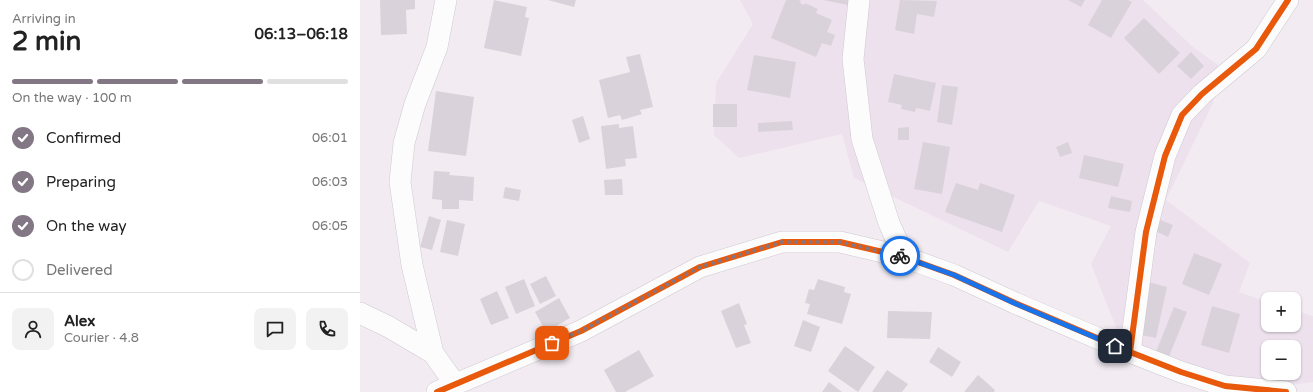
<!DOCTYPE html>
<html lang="en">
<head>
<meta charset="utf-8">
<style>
	body { margin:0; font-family:"Varela Round",sans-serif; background:#f2f2f2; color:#222; height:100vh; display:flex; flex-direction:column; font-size:15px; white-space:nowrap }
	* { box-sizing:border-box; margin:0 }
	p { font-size:13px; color:#767676 }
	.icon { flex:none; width:22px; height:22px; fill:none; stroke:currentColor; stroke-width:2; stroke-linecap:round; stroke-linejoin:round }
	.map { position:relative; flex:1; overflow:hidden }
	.sheet { display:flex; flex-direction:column; background:#fff; width:360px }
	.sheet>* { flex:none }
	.controls { position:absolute; left:901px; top:292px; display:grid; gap:8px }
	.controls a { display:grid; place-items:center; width:40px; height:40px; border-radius:8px; background:#fff; box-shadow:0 1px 3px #0004; font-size:20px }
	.pin { position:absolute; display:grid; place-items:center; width:34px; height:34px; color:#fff; margin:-17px; border-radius:8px; box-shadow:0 2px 6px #0006 }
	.courier { position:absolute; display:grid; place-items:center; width:40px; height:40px; margin:-20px; border:3px solid #1a73e8; border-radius:50%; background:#fff; color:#222; box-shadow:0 1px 5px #0007 }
	.headline em { font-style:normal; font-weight:800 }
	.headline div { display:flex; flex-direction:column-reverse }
	.headline { display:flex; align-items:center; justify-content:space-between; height:68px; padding:0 12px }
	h1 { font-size:26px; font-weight:800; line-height:30px }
	.bar { display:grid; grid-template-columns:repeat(4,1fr); gap:6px 4px; align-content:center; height:48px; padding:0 12px }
	.bar i { height:5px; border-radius:3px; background:#e0e0e0 }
	.bar .current { background:#837685 }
	.bar p { grid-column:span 4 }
	.line { display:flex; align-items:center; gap:10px; padding:0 12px; border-top:1px solid #e0e0e0 }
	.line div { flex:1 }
	.round { display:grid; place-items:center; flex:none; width:42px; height:42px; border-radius:8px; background:#f2f2f2 }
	ol { padding:0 12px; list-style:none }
	li { display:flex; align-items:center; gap:12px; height:44px }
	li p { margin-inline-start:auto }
	li .icon { padding:4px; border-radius:50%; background:#837685; color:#fff; stroke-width:4 }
	li:last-child { color:#767676 }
	li i { width:22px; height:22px; border:2px solid #e0e0e0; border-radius:50% }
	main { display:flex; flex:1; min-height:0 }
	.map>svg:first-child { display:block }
	.residential { fill:#ede1ee; fill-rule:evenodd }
	.building { fill:#dad2da }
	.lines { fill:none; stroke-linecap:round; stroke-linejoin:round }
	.minor-casing { stroke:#cec8cf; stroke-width:22 }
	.minor { stroke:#fdfcfd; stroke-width:21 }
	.cycleway-casing { stroke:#fff; stroke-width:8 }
	.cycleway { stroke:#e8590c; stroke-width:6 }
	.done { stroke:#837685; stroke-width:4; stroke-dasharray:0 7.2 }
	.route { stroke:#1a73e8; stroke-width:5 }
</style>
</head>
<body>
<main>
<section class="sheet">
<div class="headline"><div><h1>2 min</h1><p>Arriving in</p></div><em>06:13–06:18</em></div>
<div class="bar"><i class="current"></i><i class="current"></i><i class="current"></i><i></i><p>On the way · 100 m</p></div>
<ol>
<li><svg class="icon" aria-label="check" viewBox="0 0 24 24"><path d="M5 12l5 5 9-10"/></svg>Confirmed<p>06:01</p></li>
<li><svg class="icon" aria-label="check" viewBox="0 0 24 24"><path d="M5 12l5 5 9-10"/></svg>Preparing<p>06:03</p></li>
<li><svg class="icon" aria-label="check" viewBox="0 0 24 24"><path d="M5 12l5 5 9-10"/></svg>On the way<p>06:05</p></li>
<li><i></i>Delivered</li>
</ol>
<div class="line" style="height:72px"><a class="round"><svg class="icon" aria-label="person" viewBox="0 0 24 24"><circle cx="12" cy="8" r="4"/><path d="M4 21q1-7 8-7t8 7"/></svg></a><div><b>Alex</b><p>Courier · 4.8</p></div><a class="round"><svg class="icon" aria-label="chat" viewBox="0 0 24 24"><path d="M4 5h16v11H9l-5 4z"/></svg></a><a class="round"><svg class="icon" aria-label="phone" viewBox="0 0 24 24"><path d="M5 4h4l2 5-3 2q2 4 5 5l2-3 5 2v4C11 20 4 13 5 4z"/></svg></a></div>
</section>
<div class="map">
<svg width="953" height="392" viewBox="0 0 953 392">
	<rect width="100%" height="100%" fill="#f2ecf2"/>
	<path class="residential" d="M380 0H783L832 46 858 65 853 103 806 200 890 263 879 292 908 302V325H934V310L953 316V382L880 392H853L771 365 731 264 751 226 679 201 648 252 494 178 482 134 379 158 354 135 356 83 393 24ZM908 347H934V373H908Z"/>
	<path class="building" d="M20 0H55V9L46 10 47 34 21 35Z
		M134 0 167 7 165 17 169 18 161 56 124 48Z
		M188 0H216L214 7Z
		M426 0H438L441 1 440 3 444 5 445 3 458 9 456 13 472 20 467 32 475 35 471 46 462 43 456 57 411 38Z
		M463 0H489L488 5Z
		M540 0 577 1 574 17 557 14 554 34 535 30Z
		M708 0H725L721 7Z
		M742 0H768L772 2 751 38 728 25Z
		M784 18 820 53 799 74 764 38Z
		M831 52 844 66 831 79 817 66Z
		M280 54 293 107 280 110 282 114 262 120 260 115 248 118 239 80 270 72 266 57Z
		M394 55 436 62 430 98 387 90Z
		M534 74 576 83 570 111 556 108 555 112 541 109 542 105 528 102Z
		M582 85 598 87 592 125 577 122Z
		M76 91 114 97 106 156 68 151Z
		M353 104H377V127H353Z
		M223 116 230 139 219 143 212 120Z
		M432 121 433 130 398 132V123Z
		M259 124V128L273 126 277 158 265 159 266 166 246 169 241 126Z
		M549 127V140H538V128Z
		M563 142 590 147 582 194 554 189Z
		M708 142 712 153 700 157 696 147Z
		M724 155 764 164 758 187 719 178Z
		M74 171 90 172 89 175 114 177 113 201 99 200V209H82V200L72 199Z
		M262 179 263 195H245L244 180Z
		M596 183 618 190 620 183 655 195 642 232 585 212Z
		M145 187 161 190 159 201 143 198Z
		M751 196 772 201 770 212 748 208Z
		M69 216 81 220 72 250 60 247Z
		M798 219 813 225 808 237 793 230Z
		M87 220 105 224 98 256 80 252Z
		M834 253 862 264 849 295 822 284Z
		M186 276 196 296 180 304 170 284Z
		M164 279 175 306 156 314 145 287Z
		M458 279 485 287 484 292 491 294 482 324 447 314 450 304 445 303 449 289 454 290Z
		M788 282 807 287 796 338 777 334Z
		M137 291 149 318 131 325 120 299Z
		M199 298 210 318 186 332 175 312Z
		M379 303 387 324 384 325 391 343 376 348 361 311Z
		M852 306 880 314 869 353 841 345Z
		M814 307 827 312 808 359 795 354Z
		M528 311 572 312 570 339 527 338Z
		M443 320 460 327 451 352 434 346Z
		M485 346 515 367 498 392 468 371Z
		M578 347 601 362 592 377 569 362Z
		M279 350 294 376 265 392H256L244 370Z
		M527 370 548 384 542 392H512Z
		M618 375 635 390 634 392H604Z
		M469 382 482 392H462Z"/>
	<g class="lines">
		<g class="minor-casing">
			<path id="minor" d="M86 0 77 47 55 104 44 143 40 182 52 265 73 353 95 384
				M499 0 493 59 502 139 529 223 544 257
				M0 313 29 327 73 353
				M770 352 786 232 805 156 822 115 842 94 896 49 928 0
				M77 392 221 331 340 267 422 242H480L544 257 594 275 655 303 770 352 821 372 865 386 926 392"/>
		</g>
		<use href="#minor" class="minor"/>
		<g class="cycleway-casing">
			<path id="cycleway" d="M770 352 786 232 805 156 822 115 842 94 896 49 928 0
				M77 392 221 331 340 267 422 242H480L544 257 594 275 655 303 770 352 821 372 865 386 926 392"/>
		</g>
		<use href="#cycleway" class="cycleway"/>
	</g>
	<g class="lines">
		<path class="done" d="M192 343 221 331 340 267 422 242H480L540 256"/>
		<path class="route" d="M540 256 594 275 654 303 755 346"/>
	</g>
</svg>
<div class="controls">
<a>+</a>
<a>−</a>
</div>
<div class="pin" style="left:192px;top:343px;background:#ea580c"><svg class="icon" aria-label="bag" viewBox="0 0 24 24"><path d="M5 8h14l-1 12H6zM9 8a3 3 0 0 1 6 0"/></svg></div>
<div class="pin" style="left:755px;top:346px;background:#1f2937"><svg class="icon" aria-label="home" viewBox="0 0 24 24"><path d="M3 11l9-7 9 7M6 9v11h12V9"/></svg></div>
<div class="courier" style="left:540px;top:256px"><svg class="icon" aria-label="bike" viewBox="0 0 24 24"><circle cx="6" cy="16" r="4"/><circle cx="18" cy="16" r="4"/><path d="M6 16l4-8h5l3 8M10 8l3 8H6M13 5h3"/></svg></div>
</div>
</main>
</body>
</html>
